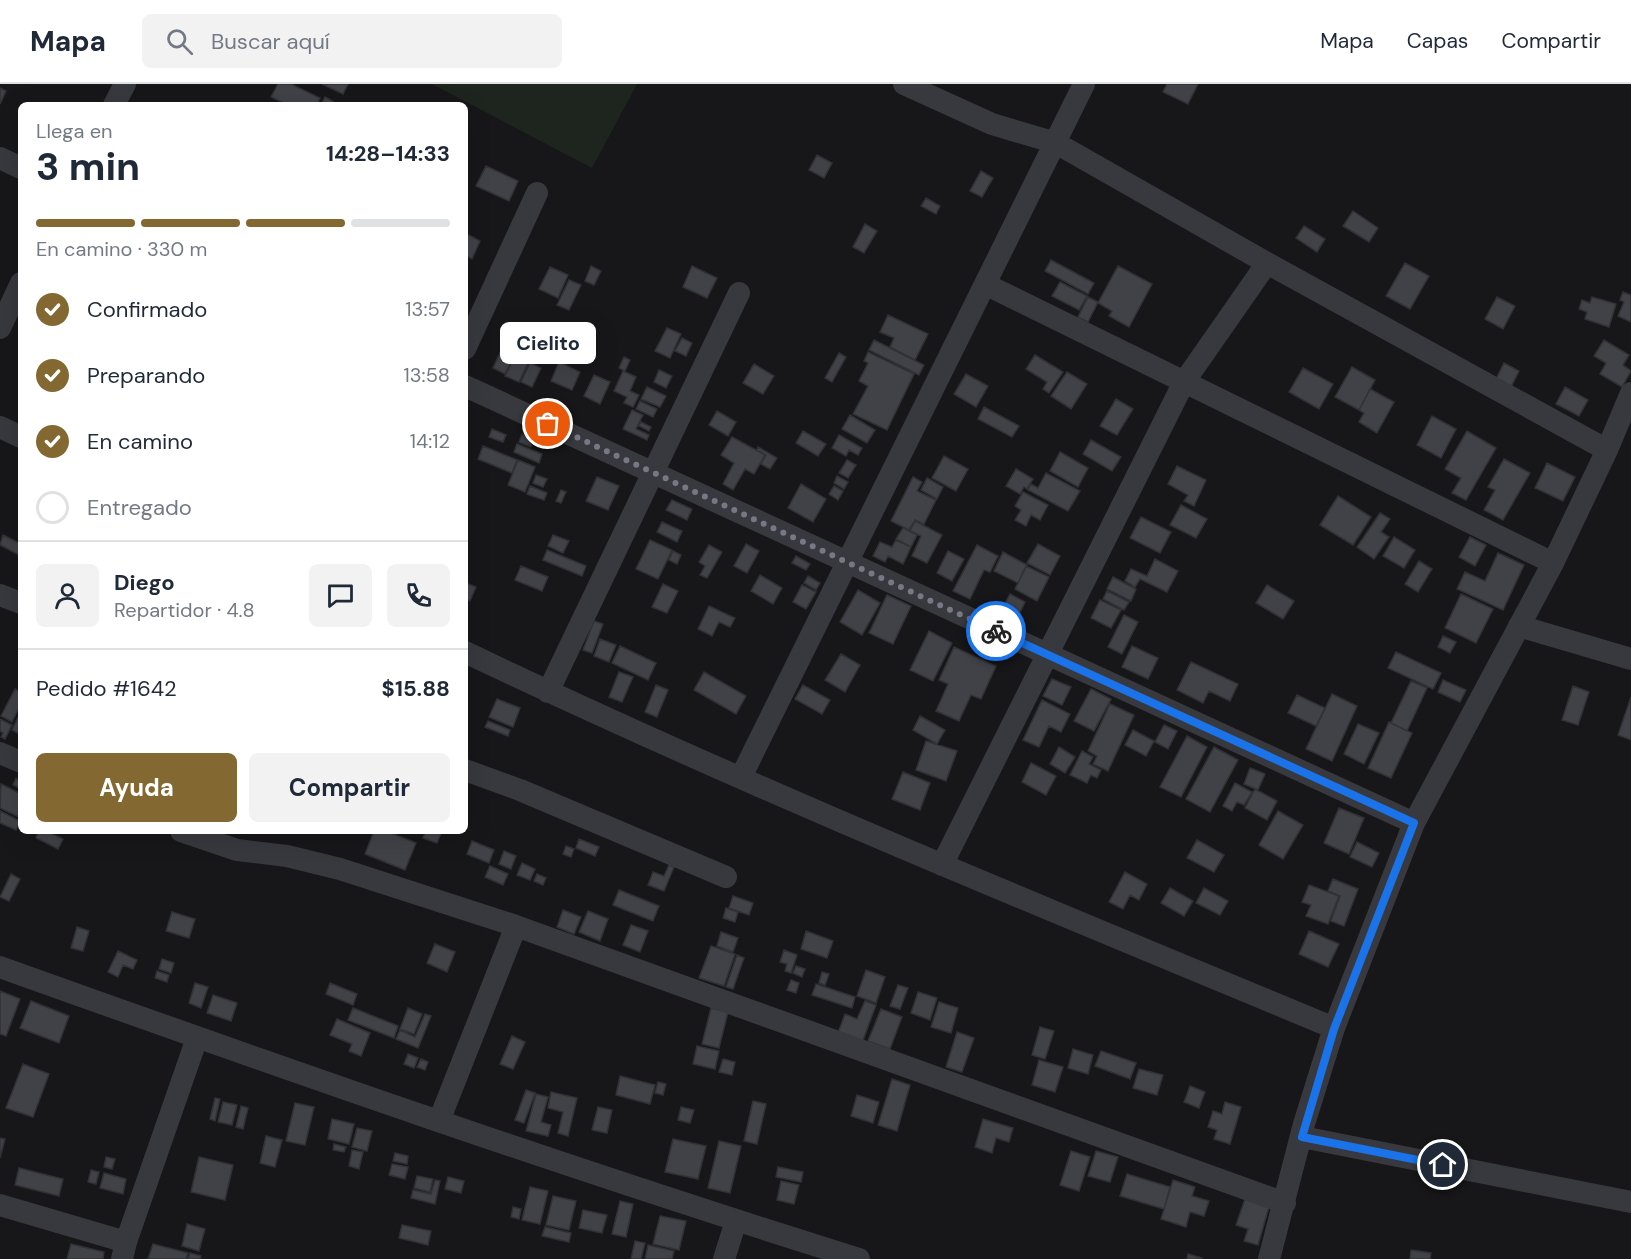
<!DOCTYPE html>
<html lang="es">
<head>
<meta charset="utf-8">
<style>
	body { margin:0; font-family:"DM Sans",sans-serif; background:#f2f2f3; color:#1f2937; height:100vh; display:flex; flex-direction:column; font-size:22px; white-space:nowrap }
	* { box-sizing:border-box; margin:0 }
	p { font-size:20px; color:#747a83 }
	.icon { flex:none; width:33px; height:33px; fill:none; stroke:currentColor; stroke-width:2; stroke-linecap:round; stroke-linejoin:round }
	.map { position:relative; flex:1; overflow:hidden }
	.details { position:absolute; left:18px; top:18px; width:450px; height:732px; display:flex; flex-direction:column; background:#fff; border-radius:9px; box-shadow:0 6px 24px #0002 }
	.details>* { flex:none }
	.pin { position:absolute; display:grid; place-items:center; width:51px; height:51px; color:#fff; margin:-26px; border:3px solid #fff; border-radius:50%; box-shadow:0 2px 6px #0007 }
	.courier { position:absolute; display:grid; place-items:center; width:60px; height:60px; margin:-30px; border:4px solid #1a73e8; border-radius:50%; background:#fff; color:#222; box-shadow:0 2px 8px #0007 }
	.bubble { position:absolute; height:42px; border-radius:9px; background:#fff; box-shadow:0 6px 24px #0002; font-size:20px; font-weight:700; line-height:42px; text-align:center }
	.overview em { font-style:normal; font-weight:700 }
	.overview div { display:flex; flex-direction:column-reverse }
	.overview { display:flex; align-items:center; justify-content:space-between; height:102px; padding:0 18px }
	h1 { font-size:39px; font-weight:700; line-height:45px }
	.bar { display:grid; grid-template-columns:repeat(4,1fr); gap:9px 6px; align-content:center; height:72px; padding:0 18px }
	.bar i { height:8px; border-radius:4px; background:#e0e1e3 }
	.bar .current { background:#846831 }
	.bar p { grid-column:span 4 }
	.line { display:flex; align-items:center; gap:15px; padding:0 18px; border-top:2px solid #e0e1e3 }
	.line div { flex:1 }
	.round { display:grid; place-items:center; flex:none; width:63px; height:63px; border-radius:9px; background:#f2f2f3 }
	ol { padding:0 18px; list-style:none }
	li { display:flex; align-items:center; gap:18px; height:66px }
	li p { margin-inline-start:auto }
	li .icon { padding:6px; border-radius:50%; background:#846831; color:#fff; stroke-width:4 }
	li:last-child { color:#747a83 }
	li i { width:33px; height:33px; border:3px solid #e0e1e3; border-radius:50% }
	.action { display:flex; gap:12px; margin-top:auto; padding:12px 18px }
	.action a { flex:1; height:69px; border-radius:9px; background:#846831; color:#fff; font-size:24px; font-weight:700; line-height:69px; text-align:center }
	.action a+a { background:#f2f2f3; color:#1f2937 }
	header { display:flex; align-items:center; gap:36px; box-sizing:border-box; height:84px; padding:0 30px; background:#fff; border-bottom:2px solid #e0e1e3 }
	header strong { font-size:28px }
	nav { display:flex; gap:33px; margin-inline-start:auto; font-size:21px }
	.search { width:420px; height:54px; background:#f2f2f3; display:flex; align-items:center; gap:15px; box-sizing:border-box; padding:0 21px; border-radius:9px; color:#747a83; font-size:22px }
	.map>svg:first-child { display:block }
	.green { fill:#1d251e }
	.building { fill:#414247; stroke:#313136; stroke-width:1.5 }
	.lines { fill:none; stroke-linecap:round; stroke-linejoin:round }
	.street { stroke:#38393f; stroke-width:22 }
	.done { stroke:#767983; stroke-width:6; stroke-dasharray:0 10.8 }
	.route { stroke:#1a73e8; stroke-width:8 }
</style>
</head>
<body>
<header>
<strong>Mapa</strong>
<div class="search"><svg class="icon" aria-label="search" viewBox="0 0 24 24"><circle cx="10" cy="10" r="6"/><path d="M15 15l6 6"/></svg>Buscar aquí</div>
<nav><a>Mapa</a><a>Capas</a><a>Compartir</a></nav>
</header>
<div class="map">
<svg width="1631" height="1175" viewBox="0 0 1631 1175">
	<rect width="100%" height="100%" fill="#17171a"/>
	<path class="green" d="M432 0H637L592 84Z"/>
	<path class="building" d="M278 0H291L320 14 317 21H288L271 13Z
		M322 0H348L343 10Z
		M1167 0H1198L1188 20 1163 8Z
		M0 4 6 7 0 20Z
		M325 13 334 18 332 21H321Z
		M817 71 832 79 824 94 809 86Z
		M486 82 518 97 509 117 476 102Z
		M981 87 993 94 982 113 970 107Z
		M926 114 940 122 936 130 921 122Z
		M1353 127 1378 144 1369 158 1343 142Z
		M865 140 877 147 864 169 853 163Z
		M1304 142 1325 155 1317 168 1296 154Z
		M465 149 480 157 472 175 465 171Z
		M1051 176 1094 199 1088 210 1045 187Z
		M1405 179 1429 192 1410 225 1386 212Z
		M591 182 601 187 594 201 585 197Z
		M692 182 717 194 707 214 683 203Z
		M1118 182 1152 200 1129 243 1109 232 1112 227 1098 219Z
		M550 183 568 191 558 214 539 205Z
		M569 196 581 201 569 226 557 221Z
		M1060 198 1087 212 1079 226 1052 212Z
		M1623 208 1631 211V238L1618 232 1624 218 1620 216Z
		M1088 213 1098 218 1088 238 1078 233Z
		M1497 213 1515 222 1503 245 1485 235Z
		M1592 213 1616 220 1609 243 1585 235 1587 228 1579 225 1582 216 1590 219Z
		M888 231 928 250 915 276 890 263 894 254 880 248Z
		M667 244 681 250 670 274 655 267Z
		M682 254 692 259 686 272 675 267Z
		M874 256 924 281 919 291 869 266Z
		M1604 256 1629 271 1623 281 1631 287 1622 303 1600 290 1606 279 1594 272Z
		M504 260 517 266 505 290 493 284Z
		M518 266 531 273 519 298 505 292Z
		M868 268 914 290 887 346 853 330 868 302 859 297 868 279 864 277Z
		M839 269 846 273 832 298 825 294Z
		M1035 271 1063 288 1049 309 1043 305 1047 298 1026 285Z
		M624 273 630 276 625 287 619 284Z
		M559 278 580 288 572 306 551 297Z
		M530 279 541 284 532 303 521 298Z
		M1504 279 1519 287 1510 305 1495 297Z
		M754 280 774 292 763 310 743 299Z
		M1352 283 1375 296 1359 326 1335 313Z
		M1303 284 1333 300 1319 325 1289 308Z
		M659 286 672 292 666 304 654 298Z
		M623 287 636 293 630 307 639 311 633 323 624 319 627 313 614 307Z
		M1067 288 1087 300 1071 325 1051 312Z
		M966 290 988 302 976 323 954 310Z
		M594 291 610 298 600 320 584 312Z
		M647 303 666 312 660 323 641 315Z
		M1565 303 1588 316 1579 332 1556 320Z
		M1370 305 1394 318 1377 349 1359 338 1364 329 1359 326Z
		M1116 315 1133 325 1117 351 1100 342Z
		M640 317 657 325 653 333 636 325Z
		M984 323 1019 342 1012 353 978 335Z
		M632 326 643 331 636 345 649 351 647 356 623 345Z
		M717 327 736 338 728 352 709 341Z
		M850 331 875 346 867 359 842 345Z
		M1432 332 1456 345 1441 374 1417 361Z
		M641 338 651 343 649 347 639 342Z
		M526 339 539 344 536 353 523 347Z
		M492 345 506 351 503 358 489 353Z
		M803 347 826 360 818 372 796 359Z
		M1467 347 1496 364 1466 416 1452 409 1461 394 1445 385Z
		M522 350 534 355 531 363 519 358Z
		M839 351 862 364 858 371 849 366 846 372 832 364Z
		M732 353 765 371 754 390 745 385 733 406 723 400 734 379 721 371Z
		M1091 356 1121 373 1112 387 1083 370Z
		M517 360 542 370 539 379 514 368Z
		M483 362 517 376 512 389 478 375Z
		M758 363 777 374 770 385 761 380 766 371 757 366Z
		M1060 368 1088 384 1078 403 1050 387Z
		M944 372 968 385 956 407 932 394Z
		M1504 375 1530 389 1503 436 1484 426 1495 406 1488 403Z
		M518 376 535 383 525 408 508 401Z
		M847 376 856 381 848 394 839 389Z
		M1547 379 1575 393 1563 417 1535 404Z
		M1177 382 1206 396 1194 422 1184 417 1188 411 1168 400Z
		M1016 385 1033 395 1027 405 1024 403 1020 410 1006 402Z
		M1046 389 1080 407 1068 427 1028 406 1031 400 1038 404Z
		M536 391 547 395 543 403 533 399Z
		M837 392 848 398 844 405 834 399Z
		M597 393 619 402 608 426 586 417Z
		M913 393 922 398 917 407 936 416 924 440 915 436 909 446 891 437Z
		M927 394 943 403 937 415 921 406Z
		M801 400 826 415 813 438 788 424Z
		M530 402 547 409 544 416 527 410Z
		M834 402 843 407 838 416 829 410Z
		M561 406 566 408 561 419 556 417Z
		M1023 408 1048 421 1040 436 1031 431 1026 442 1015 436 1021 426 1015 422Z
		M1338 412 1371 433 1353 461 1320 441Z
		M672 416 692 425 687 436 666 426Z
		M1181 421 1207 435 1196 454 1170 441Z
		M1380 429 1390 435 1381 448 1389 453 1374 475 1357 463Z
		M1141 433 1171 448 1160 469 1130 454Z
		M915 437 942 451 927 479 912 472 921 452 910 447Z
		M662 438 682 447 677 458 657 448Z
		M903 444 917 451 911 463 896 455Z
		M3 451 21 460V472L0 461Z
		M553 451 569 457 563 469 548 462Z
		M1394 453 1415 466 1404 484 1383 472Z
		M1470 453 1486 461 1475 482 1459 473Z
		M650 456 672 466 658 495 636 485Z
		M896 456 911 463 903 480 888 472 885 478 873 472 880 458 892 463Z
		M746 460 759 467 747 489 734 482Z
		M1038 460 1060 472 1050 491 1027 479Z
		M709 461 722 468 707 494 700 491 705 482 699 478Z
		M977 461 998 472 990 488 984 486 970 515 953 507Z
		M547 466 586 482 582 492 543 476Z
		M673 467 681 471 677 480 669 476Z
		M948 467 964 475 952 497 937 489Z
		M1003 468 1027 481 1018 499 994 487Z
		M1498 469 1524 481 1503 526 1457 505 1465 488 1485 497Z
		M796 472 810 480 806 486 792 479Z
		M1155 475 1178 487 1167 508 1140 495 1135 503 1125 497 1131 485 1147 492Z
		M1419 477 1432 485 1418 508 1405 500Z
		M521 482 548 493 542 507 515 496Z
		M1026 482 1049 493 1037 517 1015 505Z
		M760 491 782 504 773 520 751 507Z
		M808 492 820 499 816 506 804 499Z
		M1113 493 1136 505 1131 517 1107 505Z
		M468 500 476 503 470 517 465 514V506Z
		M663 500 678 507 667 529 652 523Z
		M802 501 816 508 806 525 793 518Z
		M1267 501 1294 517 1283 535 1256 519Z
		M858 506 880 519 862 551 840 538Z
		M1107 507 1129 518 1124 526 1103 515Z
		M1010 510 1025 518 1018 533 1002 525Z
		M1461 510 1493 525 1476 559 1445 544Z
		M887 511 911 522 893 560 869 549Z
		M1100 516 1121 526 1111 544 1091 534Z
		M709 522 735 534 730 543 719 538 712 552 698 545Z
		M1124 531 1138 538 1122 570 1108 563Z
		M594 537 603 540 592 569 583 566Z
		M929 547 952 559 933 597 910 586Z
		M1443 552 1456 558 1450 569 1438 563Z
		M600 555 616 561 609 578 594 572Z
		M620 562 656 579 648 596 612 579Z
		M1132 562 1158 574 1148 595 1122 583Z
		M954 563 996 582 981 615 971 611 959 637 936 627 948 600 939 596Z
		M1396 568 1441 589 1433 605 1388 584Z
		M841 570 860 581 845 608 825 596Z
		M1191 578 1238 600 1230 617 1209 607 1203 619 1177 606Z
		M619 588 633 593 622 618 609 613Z
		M704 588 746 612 736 630 694 606Z
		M1052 595 1071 603 1062 621 1043 612Z
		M1443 596 1466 606 1460 618 1438 608Z
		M1411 597 1427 604 1407 647 1391 639Z
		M656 601 668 606 657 633 645 628Z
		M803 601 830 616 822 630 795 615Z
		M1573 602 1589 608 1578 641 1562 636Z
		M15 605 21 608V620L12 638 1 632Z
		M1091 605 1111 615 1094 647 1074 637Z
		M1332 610 1357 622 1332 677 1306 665Z
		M1297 611 1325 624 1316 642 1288 629Z
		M1631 613V656L1618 651Z
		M497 615 520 624 513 643 489 633Z
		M1042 616 1070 630 1061 648 1049 642 1039 663 1023 656Z
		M1110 620 1134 631 1108 687 1093 680 1097 672 1088 667Z
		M21 627V651L12 646Z
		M920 632 945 646 937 660 913 646Z
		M0 635 12 641 5 655 1 653 3 649 0 647Z
		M488 637 510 646 508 652 485 643Z
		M1389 638 1412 649 1391 694 1368 684Z
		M1358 640 1379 649 1364 680 1344 670Z
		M1164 641 1177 647 1168 665 1155 658Z
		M1133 646 1154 657 1146 672 1125 661Z
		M1187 652 1207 663 1181 713 1160 703Z
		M926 657 957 667 946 697 916 686Z
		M1059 663 1075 673 1065 689 1050 680Z
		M1214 663 1238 676 1210 728 1186 715Z
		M1082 667 1093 673 1089 680 1101 686 1097 694 1091 691 1087 699 1070 691Z
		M1031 679 1056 692 1046 711 1022 698Z
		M1250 684 1265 690 1258 706 1244 700Z
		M903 688 930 699 920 726 892 715Z
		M16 694 21 697V705L13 701Z
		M1235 699 1252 708 1244 721 1237 718 1232 727 1223 722Z
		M1 700 21 710V734L0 724Z
		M1255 705 1277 717 1267 736 1245 724Z
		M1339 724 1364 734 1349 770 1324 759Z
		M0 727 20 737 16 746 0 739Z
		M1278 727 1303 741 1283 775 1259 761Z
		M39 747H46L63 755 58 765 36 754Z
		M374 747H386L416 759 405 786 365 770Z
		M426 747H442L437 759 423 754Z
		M579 755 599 763 595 772 576 764Z
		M1197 756 1224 771 1214 788 1187 774Z
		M472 757 494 766 489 779 467 770Z
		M1357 758 1379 769 1372 783 1350 773Z
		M566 762 574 765 571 773 563 770Z
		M504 767 516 772 511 785 499 780Z
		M522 779 535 785 530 796 517 791Z
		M669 781 674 783 664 807 648 801 653 788 664 792Z
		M490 782 508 790 503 801 485 793Z
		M1125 788 1147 800 1139 816 1130 811 1123 825 1109 818Z
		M11 790 20 795 9 817 0 813Z
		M537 790 546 794 543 801 534 797Z
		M1333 795 1358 805 1344 842 1331 837 1340 812 1328 807Z
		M1309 801 1339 812 1328 840 1306 832 1311 821 1302 818Z
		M1170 804 1193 817 1184 832 1161 819Z
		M1204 804 1228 817 1220 831 1196 819Z
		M619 806 659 822 653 837 613 821Z
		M733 812 753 819 749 831 729 824Z
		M726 824 738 828 735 838 723 834Z
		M563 826 581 833 574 850 557 843Z
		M588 827 608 835 600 857 579 848Z
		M172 828 195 835 189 854 166 847Z
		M631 841 648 847 640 868 623 861Z
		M77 843 89 847 83 867 71 864Z
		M806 847 833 857 827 874 801 865Z
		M1309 847 1339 860 1328 883 1299 870Z
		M721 848 738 854 733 868 717 862Z
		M435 860 455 868 447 888 427 879Z
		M711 862 735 870 724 902 699 894Z
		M784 866 797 871 791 889 785 887 787 880 780 878Z
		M118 867 137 876 133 885 123 881 118 893 108 888Z
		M737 871 744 874 733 905 726 903Z
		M162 875 174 879 171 889 159 885Z
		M796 882 805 885 802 893 793 889Z
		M866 886 885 893 876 919 857 912Z
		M157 887 169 891 167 898 155 894Z
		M822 888 829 890 825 901 819 899Z
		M791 896 799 899 796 909 787 906Z
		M195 899 208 903 201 924 189 919Z
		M330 899 357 910 353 921 326 910Z
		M816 900 855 913 852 924 812 911Z
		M898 901 908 904 900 925 890 922Z
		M0 907 20 915 6 952 0 950Z
		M918 908 937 914 930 936 911 929Z
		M213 911 237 919 231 937 207 929Z
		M31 917 69 932 59 959 20 944Z
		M865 917 876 921 862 959 838 949 845 930 857 935Z
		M939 918 958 924 951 949 931 943Z
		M353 924 398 942 394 954 348 936Z
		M408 924 422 930 414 950 400 945Z
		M711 924 728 928 719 964 702 960Z
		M881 925 902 933 890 965 868 957Z
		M425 930 431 932 418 964 396 955 400 946 415 953Z
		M337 935 370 949 361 972 349 967 352 960 330 951Z
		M1040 943 1054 947 1045 975 1032 971Z
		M957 948 974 954 962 988 946 983Z
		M512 952 525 958 513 985 500 980Z
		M697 962 719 967 715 985 693 980Z
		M1073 965 1093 971 1088 990 1068 984Z
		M1101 967 1136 979 1130 995 1095 982Z
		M408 970 418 974 414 984 404 980Z
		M421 975 428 978 425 986 417 983Z
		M723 975 735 978 732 991 719 988Z
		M1039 976 1063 983 1055 1008 1032 1001Z
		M23 980 49 990 33 1033 6 1024Z
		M1139 985 1163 991 1157 1011 1133 1004Z
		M620 992 655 1001 650 1020 616 1011Z
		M892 995 910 1001 897 1047 878 1041Z
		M658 998 666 1000 663 1011 655 1009Z
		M1190 1002 1205 1008 1199 1024 1184 1018Z
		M526 1006 535 1009 524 1039 515 1036Z
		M551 1008 577 1014 568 1052 558 1049 563 1028 548 1024Z
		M536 1010 548 1013 541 1038 551 1041 548 1052 526 1047Z
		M857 1011 879 1018 873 1039 851 1032Z
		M215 1014 220 1015 215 1037 210 1035Z
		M753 1017 766 1020 757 1060 744 1057Z
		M223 1018 237 1021 232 1041 218 1038Z
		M1225 1018 1241 1023 1230 1060 1214 1055 1217 1046 1208 1043 1213 1027 1222 1030Z
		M295 1019 314 1023 305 1061 286 1057Z
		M241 1022 248 1024 243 1045 236 1043Z
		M598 1023 612 1026 607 1049 592 1046Z
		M681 1023 694 1026 690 1039 678 1036Z
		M332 1035 354 1040 349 1060 328 1055Z
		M983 1035 1013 1044 1009 1058 996 1054 992 1069 975 1063Z
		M357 1044 372 1047 367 1067 352 1063Z
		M266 1052 282 1056 275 1083 260 1079Z
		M0 1054 5 1055 0 1074Z
		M673 1055 706 1062 698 1095 665 1088Z
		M719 1057 741 1062 730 1109 708 1104Z
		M334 1060 346 1063 344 1068 333 1066Z
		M352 1066 363 1068 359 1085 349 1082Z
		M1071 1067 1090 1073 1079 1107 1060 1101Z
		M1096 1067 1118 1073 1110 1098 1088 1092Z
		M395 1069 408 1072 407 1080 393 1077Z
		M106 1073 115 1075 112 1085 104 1083Z
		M199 1073 233 1081 225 1116 191 1108Z
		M392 1080 408 1083 405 1095 389 1091Z
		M778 1083 803 1088 801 1098 776 1093Z
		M19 1084 63 1095 59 1112 15 1101Z
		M91 1086 99 1088 96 1100 88 1098Z
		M104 1089 126 1095 123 1110 100 1104Z
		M1127 1090 1170 1103 1164 1125 1120 1112Z
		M417 1092 433 1095 430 1108 414 1104Z
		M448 1093 464 1097 461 1109 445 1105Z
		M435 1096 440 1097 435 1120 411 1114 413 1106 431 1110Z
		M1173 1096 1195 1103 1192 1112 1209 1117 1204 1132 1190 1128 1186 1143 1161 1135Z
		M781 1097 799 1101 794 1120 777 1116Z
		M530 1103 548 1107 540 1140 522 1136Z
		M553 1112 576 1117 569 1146 546 1141Z
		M1245 1115 1269 1123 1258 1161 1244 1157 1248 1145 1236 1141Z
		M620 1117 633 1120 626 1153 612 1150Z
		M513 1123 521 1125 519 1135 511 1133Z
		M583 1126 607 1131 602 1149 579 1144Z
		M660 1132 686 1137 679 1166 653 1160Z
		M187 1140 205 1145 199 1167 182 1162Z
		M402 1141 431 1147 428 1161 399 1154Z
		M545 1143 571 1149 569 1158 542 1152Z
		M635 1157 645 1159 641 1175H631Z
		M71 1160 104 1168 103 1175H67Z
		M153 1160 188 1169 186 1175H148Z
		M648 1161 674 1167 672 1175H645Z
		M1411 1166 1431 1169 1430 1175H1410Z
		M190 1169 201 1172 200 1175H188Z
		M1188 1170 1202 1174V1175H1187Z"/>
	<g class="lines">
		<path class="street" d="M904 0 992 40 1056 59 1267 179 1607 366
			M114 21 125 0
			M0 74 21 84
			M985 200 1553 479
			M0 244 21 199
			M465 265 537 109
			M465 302 1414 739
			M0 343 21 353
			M0 511 21 519
			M1519 542 1631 575
			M465 568C750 704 1043 823 1334 944
			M548 608 739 209
			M0 669 21 678
			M465 686 520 706 726 793
			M741 693 1084 0
			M181 747 237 766 287 772 340 785 516 842 1285 1119
			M942 781 1184 298 1267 179
			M0 883C285 985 570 1085 859 1175
			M439 1037 516 842
			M1302 1053 1631 1118
			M0 1121 126 1158
			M122 1175 126 1158 197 954
			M724 1175 736 1137
			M1269 1175 1304 1040 1334 944 1414 739 1553 479 1607 366 1631 309"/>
	</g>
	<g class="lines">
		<path class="done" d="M548 340 996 547"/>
		<path class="route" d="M996 547 1414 739 1334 945 1302 1053 1443 1081"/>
	</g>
</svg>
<div class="pin" style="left:548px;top:340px;background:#ea580c"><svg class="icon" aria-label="bag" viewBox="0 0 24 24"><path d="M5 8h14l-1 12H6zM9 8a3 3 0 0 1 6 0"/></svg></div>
<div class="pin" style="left:1443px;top:1081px;background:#1f2937"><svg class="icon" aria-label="home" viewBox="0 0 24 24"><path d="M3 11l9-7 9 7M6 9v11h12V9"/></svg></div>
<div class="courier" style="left:996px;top:547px"><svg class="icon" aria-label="bike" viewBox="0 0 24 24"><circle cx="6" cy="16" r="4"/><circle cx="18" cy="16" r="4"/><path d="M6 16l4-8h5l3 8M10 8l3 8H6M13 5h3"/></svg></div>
<div class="bubble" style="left:500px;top:238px;width:96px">Cielito</div>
<section class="details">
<div class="overview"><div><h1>3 min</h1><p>Llega en</p></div><em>14:28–14:33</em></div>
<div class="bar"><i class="current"></i><i class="current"></i><i class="current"></i><i></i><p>En camino · 330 m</p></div>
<ol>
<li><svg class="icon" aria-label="check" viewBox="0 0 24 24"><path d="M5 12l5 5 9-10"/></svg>Confirmado<p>13:57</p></li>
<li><svg class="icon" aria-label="check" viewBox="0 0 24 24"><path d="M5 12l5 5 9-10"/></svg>Preparando<p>13:58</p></li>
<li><svg class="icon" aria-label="check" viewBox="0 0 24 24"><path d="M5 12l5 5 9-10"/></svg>En camino<p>14:12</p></li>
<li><i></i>Entregado</li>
</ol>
<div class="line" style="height:108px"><a class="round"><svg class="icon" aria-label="person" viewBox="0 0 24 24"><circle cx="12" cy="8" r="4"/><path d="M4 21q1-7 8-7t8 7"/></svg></a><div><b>Diego</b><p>Repartidor · 4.8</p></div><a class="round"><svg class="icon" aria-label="chat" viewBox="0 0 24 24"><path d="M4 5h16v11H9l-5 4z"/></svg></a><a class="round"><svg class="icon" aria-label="phone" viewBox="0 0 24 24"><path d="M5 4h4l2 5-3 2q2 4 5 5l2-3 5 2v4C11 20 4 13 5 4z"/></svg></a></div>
<div class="line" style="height:78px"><div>Pedido #1642</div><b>$15.88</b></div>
<div class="action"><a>Ayuda</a><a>Compartir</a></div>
</section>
</div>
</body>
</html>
